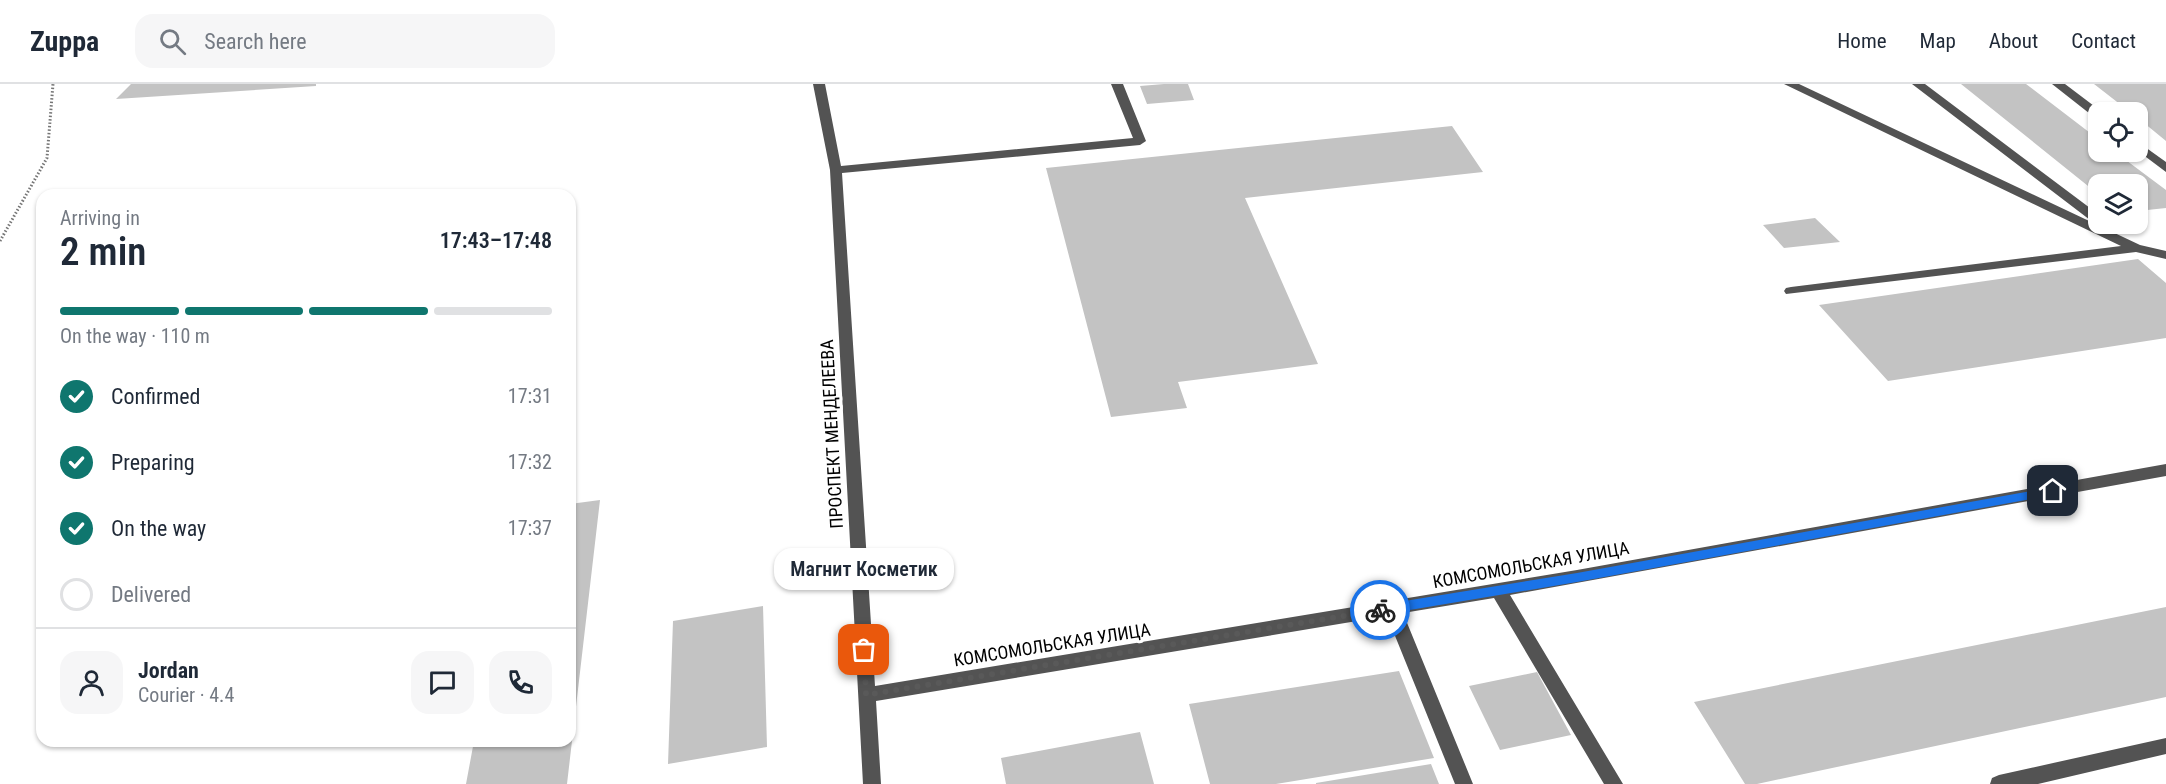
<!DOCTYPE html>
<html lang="en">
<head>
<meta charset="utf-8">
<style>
	body { margin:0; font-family:"Roboto Condensed",sans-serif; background:#f6f6f7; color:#1f2937; height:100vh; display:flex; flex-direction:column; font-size:22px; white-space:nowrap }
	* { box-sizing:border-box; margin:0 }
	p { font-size:20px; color:#747a83 }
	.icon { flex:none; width:33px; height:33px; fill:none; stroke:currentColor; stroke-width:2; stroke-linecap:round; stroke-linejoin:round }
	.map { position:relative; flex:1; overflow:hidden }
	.panel { position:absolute; left:36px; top:105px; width:540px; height:558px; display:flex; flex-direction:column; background:#fff; border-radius:18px; box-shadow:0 2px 4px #0004 }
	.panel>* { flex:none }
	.fabs { position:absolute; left:2088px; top:18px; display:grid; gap:12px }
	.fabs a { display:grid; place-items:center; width:60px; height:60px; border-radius:12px; background:#fff; box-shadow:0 2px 4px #0004; font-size:30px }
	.pin { position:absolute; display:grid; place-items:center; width:51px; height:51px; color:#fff; margin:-26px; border-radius:12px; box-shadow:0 3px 9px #0006 }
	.courier { position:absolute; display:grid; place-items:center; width:60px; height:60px; margin:-30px; border:4px solid #1a73e8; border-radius:50%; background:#fff; color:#222; box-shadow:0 2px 8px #0007 }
	.bubble { position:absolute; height:42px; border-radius:18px; background:#fff; box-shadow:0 2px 4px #0004; font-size:20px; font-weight:600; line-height:42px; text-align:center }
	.head em { font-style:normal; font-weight:600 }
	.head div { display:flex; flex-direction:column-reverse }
	.head { display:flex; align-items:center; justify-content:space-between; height:102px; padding:0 24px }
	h1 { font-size:39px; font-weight:600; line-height:45px }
	.bar { display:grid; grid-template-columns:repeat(4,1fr); gap:9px 6px; align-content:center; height:72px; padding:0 24px }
	.bar i { height:8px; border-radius:4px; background:#e0e1e3 }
	.bar .selected { background:#0f766e }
	.bar p { grid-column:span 4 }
	.line { display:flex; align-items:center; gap:15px; padding:0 24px; border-top:2px solid #e0e1e3 }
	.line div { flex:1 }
	.round { display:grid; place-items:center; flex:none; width:63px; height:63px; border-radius:18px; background:#f6f6f7 }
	ol { padding:0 24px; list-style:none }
	li { display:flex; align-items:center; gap:18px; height:66px }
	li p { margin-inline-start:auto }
	li .icon { padding:6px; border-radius:50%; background:#0f766e; color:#fff; stroke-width:4 }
	li:last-child { color:#747a83 }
	li i { width:33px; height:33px; border:3px solid #e0e1e3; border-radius:50% }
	header { display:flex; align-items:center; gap:36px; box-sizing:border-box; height:84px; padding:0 30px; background:#fff; border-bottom:2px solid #e0e1e3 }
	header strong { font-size:28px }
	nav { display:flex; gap:33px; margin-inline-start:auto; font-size:21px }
	.search { width:420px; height:54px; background:#f6f6f7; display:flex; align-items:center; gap:15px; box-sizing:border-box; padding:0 21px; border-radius:18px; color:#747a83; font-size:22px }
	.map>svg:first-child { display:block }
	.building { fill:#c3c3c3 }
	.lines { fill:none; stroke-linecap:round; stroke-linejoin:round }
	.path { stroke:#757575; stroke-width:3; stroke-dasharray:1.5 2; stroke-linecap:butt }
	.minor { fill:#535353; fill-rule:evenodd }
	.route { fill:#1a73e8 }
	.done { stroke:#595959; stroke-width:6; stroke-dasharray:0 10.8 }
	.labels { text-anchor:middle; stroke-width:6; stroke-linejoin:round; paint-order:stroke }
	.street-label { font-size:18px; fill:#000; stroke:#fff }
</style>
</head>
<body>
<header>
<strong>Zuppa</strong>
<div class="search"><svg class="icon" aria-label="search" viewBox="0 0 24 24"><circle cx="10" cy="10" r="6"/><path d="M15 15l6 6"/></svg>Search here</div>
<nav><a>Home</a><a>Map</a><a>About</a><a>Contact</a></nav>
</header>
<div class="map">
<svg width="2166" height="700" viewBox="0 0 2166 700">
	<rect width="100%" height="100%" fill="#fff"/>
	<path class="building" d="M131 0H316V2L116 15Z
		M1164 0H1188L1194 16 1147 20 1140 2Z
		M1961 0H2026L2098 55V68H2115L2166 106V124L2138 127V100H2098V110Z
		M2094 0H2166V57L2138 34V28H2130Z
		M1452 42 1483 88 1245 114 1318 280 1178 298 1187 324 1111 333 1046 84Z
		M1815 134 1840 158 1784 164 1763 141Z
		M2138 175 2166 199V254L1888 297 1819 221Z
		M600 416 567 700H466L474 657H570V420Z
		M763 522 767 663 668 680 673 537Z
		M2166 523V613L1757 700H1745L1694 618Z
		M1399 587 1434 674 1276 700H1210L1189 620Z
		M1537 588 1571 651 1500 666 1469 602Z
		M1140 648 1154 700H1006L1001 674Z
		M1431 680 1439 700H1316V699Z"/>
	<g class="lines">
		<path class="path" d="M0 157 47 74 53 0"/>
		<path class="minor" d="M813 0H825L841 82 1133 54 1111 0H1123L1146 57 1140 61 842 89 875 602 1577 486 2166 380V392L1510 511 1623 700H1604L1494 514 1403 529 1473 700H1455L1387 532 876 617 881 700H863L830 86Z
			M1784 0H1799L2140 161 2166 167V175L2136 168 1786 210 1784 207 1786 204 1791 203 2121 162Z
			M1912 0H1925L2098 130 2100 140 2094 139Z
			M2052 0H2065L2102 28H2098V34L2094 33Z
			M2138 58 2166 78V88L2138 67Z
			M2166 654V670L2038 700H1990L1992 694 1999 691Z"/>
	</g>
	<path class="route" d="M2053 403 2058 407 2053 411 1577 498 1380 531 1375 526 1380 521 1577 489Z"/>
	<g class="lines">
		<path class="done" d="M864 566 866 611 1380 526"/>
	</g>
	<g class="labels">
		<g class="street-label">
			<text transform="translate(832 350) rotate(-93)" y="6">ПРОСПЕКТ МЕНДЕЛЕЕВА</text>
			<text transform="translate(1531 481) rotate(-10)" y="6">КОМСОМОЛЬСКАЯ УЛИЦА</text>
			<text transform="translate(1052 561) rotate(-9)" y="6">КОМСОМОЛЬСКАЯ УЛИЦА</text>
		</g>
	</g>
</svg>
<div class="fabs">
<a><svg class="icon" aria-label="locate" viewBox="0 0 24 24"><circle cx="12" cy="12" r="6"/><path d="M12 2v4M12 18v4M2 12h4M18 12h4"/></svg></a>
<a><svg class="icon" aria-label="layers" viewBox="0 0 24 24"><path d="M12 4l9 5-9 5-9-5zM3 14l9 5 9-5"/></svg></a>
</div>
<div class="pin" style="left:864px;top:566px;background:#ea580c"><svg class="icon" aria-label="bag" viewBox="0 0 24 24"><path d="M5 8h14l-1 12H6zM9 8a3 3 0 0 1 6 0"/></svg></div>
<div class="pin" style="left:2053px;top:407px;background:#1f2937"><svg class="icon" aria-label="home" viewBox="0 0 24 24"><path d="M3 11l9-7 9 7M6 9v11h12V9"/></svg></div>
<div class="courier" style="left:1380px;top:526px"><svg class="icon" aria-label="bike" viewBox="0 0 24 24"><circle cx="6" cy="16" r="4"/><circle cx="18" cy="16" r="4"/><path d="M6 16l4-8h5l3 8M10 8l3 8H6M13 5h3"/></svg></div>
<div class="bubble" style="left:774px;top:464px;width:180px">Магнит Косметик</div>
<section class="panel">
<div class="head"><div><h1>2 min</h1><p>Arriving in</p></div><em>17:43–17:48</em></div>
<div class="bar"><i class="selected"></i><i class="selected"></i><i class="selected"></i><i></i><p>On the way · 110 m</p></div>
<ol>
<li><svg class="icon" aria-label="check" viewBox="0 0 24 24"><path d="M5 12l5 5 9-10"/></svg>Confirmed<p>17:31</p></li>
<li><svg class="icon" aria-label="check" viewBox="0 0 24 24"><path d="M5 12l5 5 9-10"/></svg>Preparing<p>17:32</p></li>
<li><svg class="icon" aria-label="check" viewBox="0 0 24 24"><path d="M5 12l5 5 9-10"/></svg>On the way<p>17:37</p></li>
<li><i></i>Delivered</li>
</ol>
<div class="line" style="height:108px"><a class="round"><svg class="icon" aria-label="person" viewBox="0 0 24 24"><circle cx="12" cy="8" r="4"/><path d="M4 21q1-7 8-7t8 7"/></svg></a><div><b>Jordan</b><p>Courier · 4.4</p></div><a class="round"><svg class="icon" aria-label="chat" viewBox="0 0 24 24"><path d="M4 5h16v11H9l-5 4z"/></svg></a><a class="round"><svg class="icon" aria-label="phone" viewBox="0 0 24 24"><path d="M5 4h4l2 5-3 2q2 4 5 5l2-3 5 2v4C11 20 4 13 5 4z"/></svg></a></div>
</section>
</div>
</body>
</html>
